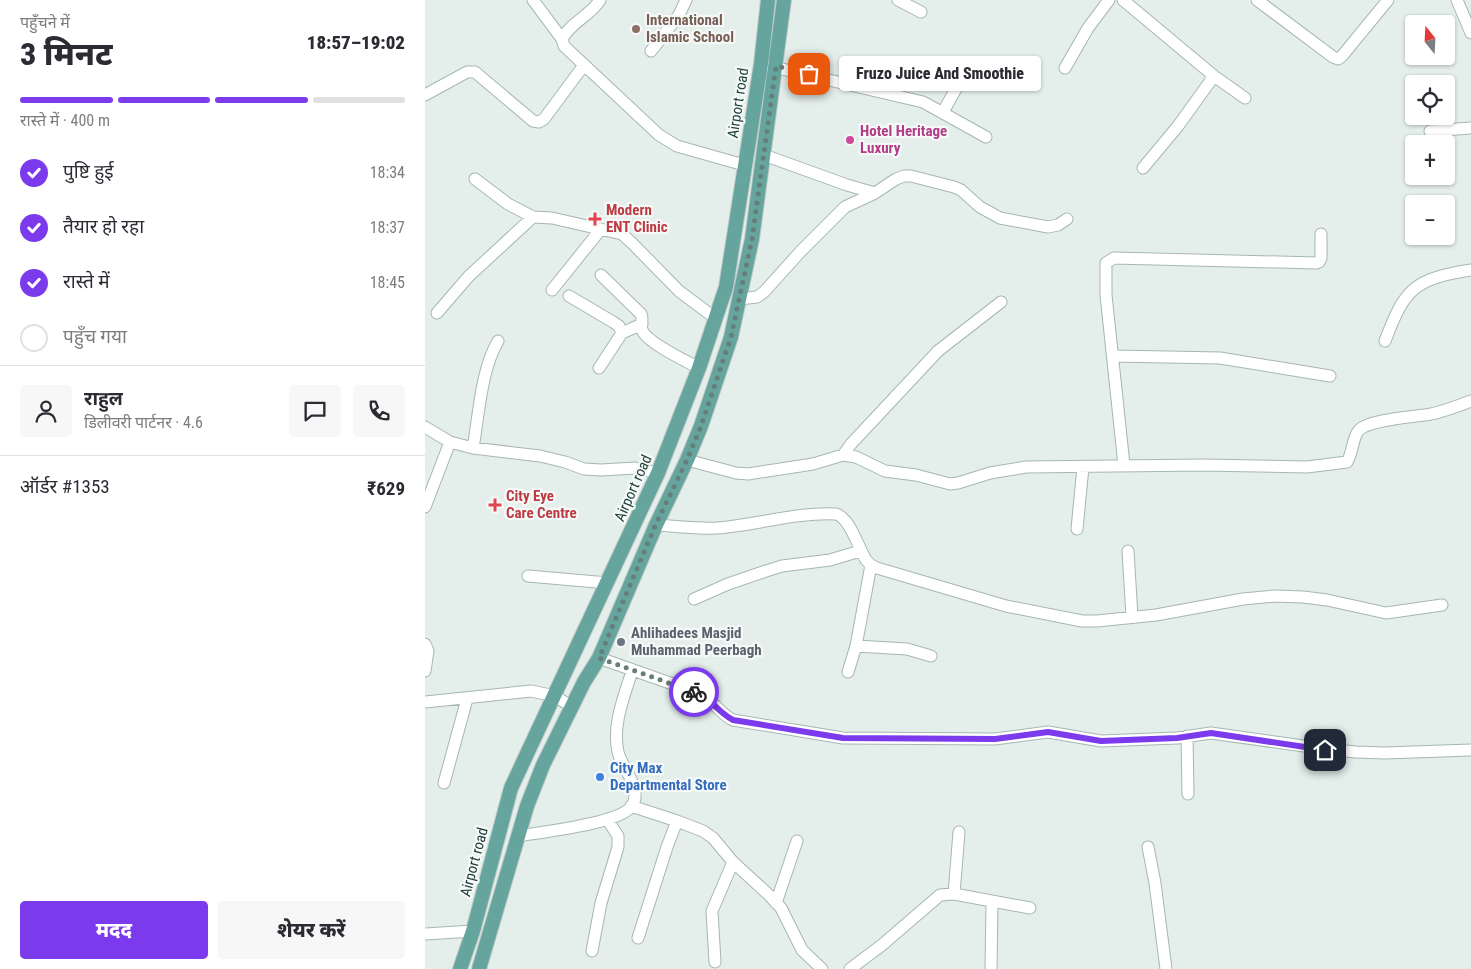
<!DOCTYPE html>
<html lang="hi">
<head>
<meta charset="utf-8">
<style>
	body { margin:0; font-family:"Roboto Condensed","Noto Sans Devanagari",sans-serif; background:#f7f7f7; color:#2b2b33; height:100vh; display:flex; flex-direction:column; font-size:19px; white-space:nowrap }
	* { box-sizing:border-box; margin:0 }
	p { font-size:16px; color:#7c7c81 }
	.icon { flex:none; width:28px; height:28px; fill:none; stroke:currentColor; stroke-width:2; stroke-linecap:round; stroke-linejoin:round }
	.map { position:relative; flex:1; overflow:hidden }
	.side { display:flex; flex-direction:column; background:#fff; width:425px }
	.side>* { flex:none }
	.needle { width:32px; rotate:342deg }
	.tools { position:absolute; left:980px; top:15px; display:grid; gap:10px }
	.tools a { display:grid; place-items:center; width:50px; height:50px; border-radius:5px; background:#fff; box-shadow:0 1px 4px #0004; font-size:25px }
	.pin { position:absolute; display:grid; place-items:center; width:42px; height:42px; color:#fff; margin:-21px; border-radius:10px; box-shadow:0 2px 8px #0006 }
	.courier { position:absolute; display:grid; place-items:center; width:50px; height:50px; margin:-25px; border:4px solid #7c3aed; border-radius:50%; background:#fff; color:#222; box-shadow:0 1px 6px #0007 }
	.bubble { position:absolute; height:35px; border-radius:5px; background:#fff; box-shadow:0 1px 4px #0004; font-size:16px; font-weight:800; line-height:35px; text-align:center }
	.headline em { font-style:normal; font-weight:800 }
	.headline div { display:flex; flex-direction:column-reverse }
	.headline { display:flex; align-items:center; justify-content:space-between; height:85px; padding:0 20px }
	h1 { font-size:32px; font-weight:800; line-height:38px }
	.bar { display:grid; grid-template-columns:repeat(4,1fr); gap:8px 5px; align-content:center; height:60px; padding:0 20px }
	.bar i { height:6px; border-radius:4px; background:#e1e1e2 }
	.bar .selected { background:#7c3aed }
	.bar p { grid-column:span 4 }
	.line { display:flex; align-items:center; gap:12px; padding:0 20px; border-top:1px solid #e1e1e2 }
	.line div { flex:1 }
	.round { display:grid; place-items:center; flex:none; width:52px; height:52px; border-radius:5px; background:#f7f7f7 }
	ol { padding:0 20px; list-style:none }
	li { display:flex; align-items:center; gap:15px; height:55px }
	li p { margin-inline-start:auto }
	li .icon { padding:5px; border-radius:50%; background:#7c3aed; color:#fff; stroke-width:4 }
	li:last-child { color:#7c7c81 }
	li i { width:28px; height:28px; border:2px solid #e1e1e2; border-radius:50% }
	.primary-button { display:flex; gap:10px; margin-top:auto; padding:10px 20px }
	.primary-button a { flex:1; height:58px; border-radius:5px; background:#7c3aed; color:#fff; font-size:20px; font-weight:800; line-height:58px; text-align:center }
	.primary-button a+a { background:#f7f7f7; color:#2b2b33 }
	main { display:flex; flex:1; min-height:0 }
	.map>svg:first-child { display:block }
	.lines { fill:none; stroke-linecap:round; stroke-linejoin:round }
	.minor-casing { stroke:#a6b7b3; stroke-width:13 }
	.major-casing { stroke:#c1cac8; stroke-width:16 }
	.minor { stroke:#fff; stroke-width:11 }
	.major { stroke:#66a59d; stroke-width:14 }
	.done { stroke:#667e79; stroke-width:5; stroke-dasharray:0 9 }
	.route { stroke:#7c3aed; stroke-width:6 }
	.education-dot { fill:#8d6e63; stroke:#f5faf8; stroke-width:2 }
	.hotel-dot { fill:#d1479c; stroke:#f5faf8; stroke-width:2 }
	.health-dot { fill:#e0444e; stroke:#f5faf8; stroke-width:2 }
	.worship-dot { fill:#6b7280; stroke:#f5faf8; stroke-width:2 }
	.shop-dot { fill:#3f7fe0; stroke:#f5faf8; stroke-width:2 }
	.labels { text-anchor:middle; stroke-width:4.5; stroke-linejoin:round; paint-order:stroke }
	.education-label { font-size:15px; font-weight:bold; fill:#785e54; stroke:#f5faf8; text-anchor:start }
	.street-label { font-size:15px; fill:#22413c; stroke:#f5faf8 }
	.hotel-label { font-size:15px; font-weight:bold; fill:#b23c85; stroke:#f5faf8; text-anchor:start }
	.health-label { font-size:15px; font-weight:bold; fill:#be3a42; stroke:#f5faf8; text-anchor:start }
	.worship-label { font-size:15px; font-weight:bold; fill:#5b616d; stroke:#f5faf8; text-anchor:start }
	.shop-label { font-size:15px; font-weight:bold; fill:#366cbe; stroke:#f5faf8; text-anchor:start }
</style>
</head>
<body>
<main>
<section class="side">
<div class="headline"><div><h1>3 मिनट</h1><p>पहुँचने में</p></div><em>18:57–19:02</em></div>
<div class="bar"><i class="selected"></i><i class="selected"></i><i class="selected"></i><i></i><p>रास्ते में · 400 m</p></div>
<ol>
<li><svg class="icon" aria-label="check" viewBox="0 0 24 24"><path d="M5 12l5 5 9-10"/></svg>पुष्टि हुई<p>18:34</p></li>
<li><svg class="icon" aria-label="check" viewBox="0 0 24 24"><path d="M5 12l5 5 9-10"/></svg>तैयार हो रहा<p>18:37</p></li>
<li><svg class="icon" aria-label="check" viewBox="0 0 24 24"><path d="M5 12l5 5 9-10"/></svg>रास्ते में<p>18:45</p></li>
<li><i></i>पहुँच गया</li>
</ol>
<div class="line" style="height:90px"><a class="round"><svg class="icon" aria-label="person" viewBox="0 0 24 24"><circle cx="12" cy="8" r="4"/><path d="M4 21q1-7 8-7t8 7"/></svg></a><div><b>राहुल</b><p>डिलीवरी पार्टनर · 4.6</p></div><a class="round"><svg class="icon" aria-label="chat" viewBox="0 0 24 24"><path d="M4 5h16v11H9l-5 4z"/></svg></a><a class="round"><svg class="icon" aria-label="phone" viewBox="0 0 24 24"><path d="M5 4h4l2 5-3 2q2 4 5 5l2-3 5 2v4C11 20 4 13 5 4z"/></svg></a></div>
<div class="line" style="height:65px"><div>ऑर्डर #1353</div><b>₹629</b></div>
<div class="primary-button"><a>मदद</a><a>शेयर करें</a></div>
</section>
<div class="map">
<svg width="1046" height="969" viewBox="0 0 1046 969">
	<rect width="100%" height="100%" fill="#e4eeeb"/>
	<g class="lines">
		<g class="minor-casing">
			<path id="minor" d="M108 0 137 39
				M175 0C165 16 146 22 137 39L139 46 234 135 252 146 319 165
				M473 0 496 12
				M698 0 789 76 820 98
				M832 0 908 57 913 59 917 56 963 0
				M1032 0 1046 33
				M226 51 254 15 261 0
				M336 64 498 102 561 137
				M640 68 663 28 684 0
				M0 95 42 72H50L108 121 114 122 119 119 159 65
				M518 112 543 67
				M1005 131 1046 128
				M339 155 422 185 450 193
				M718 168 753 126 789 76
				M50 179 83 204 108 217 127 218 197 234 207 243 254 291 290 318
				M176 275 216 314C219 320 214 326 218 332 225 344 261 361 274 368
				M127 290 176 229
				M144 296 188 322 194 326 197 333
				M314 299 332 297 339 292 375 252 420 207 450 193 471 179 479 176H486L529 187 536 190 555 207 575 218 623 227 633 225 642 219
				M12 313 44 276 108 217
				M960 341C980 288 989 279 1046 270
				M688 356 795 358 905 376
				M174 368 197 333 217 324
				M0 427 25 442 48 448 115 456 140 462 159 469 176 470 210 468 233 473
				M48 448C54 414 56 370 73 341
				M418 455 426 444 513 351 576 302
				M262 460 311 473 323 474 388 464 418 455 431 457 460 471 491 475 525 484 533 483 565 473 601 467 779 465 882 467 922 462C928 453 927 438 934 430 945 419 990 417 1006 414 1020 411 1033 406 1046 401
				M699 465 681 295V263L689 258 891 263 894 262 896 258V234
				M0 507 25 442
				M231 525C251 526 272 529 292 528 332 525 371 512 411 514 425 518 433 547 441 560L446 565 452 568 581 606 657 621H672L731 615 818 599 849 596 878 597 902 600 961 613 1017 605
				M652 529 658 467
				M703 551 707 617
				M103 576 183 583
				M269 599 303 584 341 571 357 566 405 560 435 551
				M0 644 3 651 0 671
				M431 646 482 649 506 656
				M174 658 276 694C289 701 295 714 308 720L418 738 570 739 623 732 676 741 752 738 786 733 900 749 931 752 960 753 1046 750
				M423 672 431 646 446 565
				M0 702 106 691 130 696 147 707
				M762 736 763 794
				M19 783 42 699
				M206 806 252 821 278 831 288 838 308 862 344 895 356 908 377 950 397 969
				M93 836C116 832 194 824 207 806 218 788 197 769 193 752 187 725 199 697 207 671
				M723 847 730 883 741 969
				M529 894 534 832
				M351 903 372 841
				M0 934 48 931
				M213 938 242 847 252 821
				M167 951 176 903 193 847V836L182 819
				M290 962 287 911 308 862
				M425 969 457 945 515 895 529 894 605 908
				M566 969 567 902"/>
		</g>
		<g class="major-casing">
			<path id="major" d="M35 969 48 931 86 788 233 473 274 368 301 287 336 64 343 0
				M54 969 102 806 118 765 159 682 174 658 231 525 262 460 276 426 306 337 327 239 359 0"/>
		</g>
		<use href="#minor" class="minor"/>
		<use href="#major" class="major"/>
	</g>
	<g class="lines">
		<path class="done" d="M269 692 174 658 231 524 262 460 276 426 306 337 327 239 351 66 384 74"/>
		<path class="route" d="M269 692C287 698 292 712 308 720L418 738 570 739 623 732 676 741 752 738 786 733 900 750"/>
	</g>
	<circle class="education-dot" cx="211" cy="29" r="5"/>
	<circle class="hotel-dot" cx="425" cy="140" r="5"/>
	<g class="health-dot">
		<path d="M167.5 211.5h5v5h5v5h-5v5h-5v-5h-5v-5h5z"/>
		<path d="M67.5 497.5h5v5h5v5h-5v5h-5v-5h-5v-5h5z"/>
	</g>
	<circle class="worship-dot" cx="196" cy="642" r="5"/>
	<circle class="shop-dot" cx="175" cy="777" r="5"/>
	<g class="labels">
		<g class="education-label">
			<text x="221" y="25">International<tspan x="221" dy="17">Islamic School</tspan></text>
		</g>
		<g class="street-label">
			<text transform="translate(313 103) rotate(-81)" y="5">Airport road</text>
			<text transform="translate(208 488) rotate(-66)" y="5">Airport road</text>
			<text transform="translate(49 862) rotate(-75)" y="5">Airport road</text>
		</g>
		<g class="hotel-label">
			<text x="435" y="136">Hotel Heritage<tspan x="435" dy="17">Luxury</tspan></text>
		</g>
		<g class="health-label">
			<text x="181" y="215">Modern<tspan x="181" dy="17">ENT Clinic</tspan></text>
			<text x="81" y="501">City Eye<tspan x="81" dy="17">Care Centre</tspan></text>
		</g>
		<g class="worship-label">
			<text x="206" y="638">Ahlihadees Masjid<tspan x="206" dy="17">Muhammad Peerbagh</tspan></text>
		</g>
		<g class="shop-label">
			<text x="185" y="773">City Max<tspan x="185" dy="17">Departmental Store</tspan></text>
		</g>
	</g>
</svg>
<div class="tools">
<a><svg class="needle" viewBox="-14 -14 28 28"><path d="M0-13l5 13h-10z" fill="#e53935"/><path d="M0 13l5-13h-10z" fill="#7c7c81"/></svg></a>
<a><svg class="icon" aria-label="locate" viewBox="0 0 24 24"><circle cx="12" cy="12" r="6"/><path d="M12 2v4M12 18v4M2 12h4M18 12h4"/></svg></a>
<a>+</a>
<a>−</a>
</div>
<div class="pin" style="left:384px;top:74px;background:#ea580c"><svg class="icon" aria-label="bag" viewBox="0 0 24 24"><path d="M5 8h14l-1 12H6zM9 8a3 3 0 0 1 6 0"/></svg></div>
<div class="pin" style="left:900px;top:750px;background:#1f2937"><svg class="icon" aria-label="home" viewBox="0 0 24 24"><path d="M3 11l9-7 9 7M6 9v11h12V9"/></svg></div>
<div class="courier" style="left:269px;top:692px"><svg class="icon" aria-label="bike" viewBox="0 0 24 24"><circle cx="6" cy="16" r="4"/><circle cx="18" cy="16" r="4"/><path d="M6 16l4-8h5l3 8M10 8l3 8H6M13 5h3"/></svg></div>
<div class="bubble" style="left:414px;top:56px;width:202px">Fruzo Juice And Smoothie</div>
</div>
</main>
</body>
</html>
